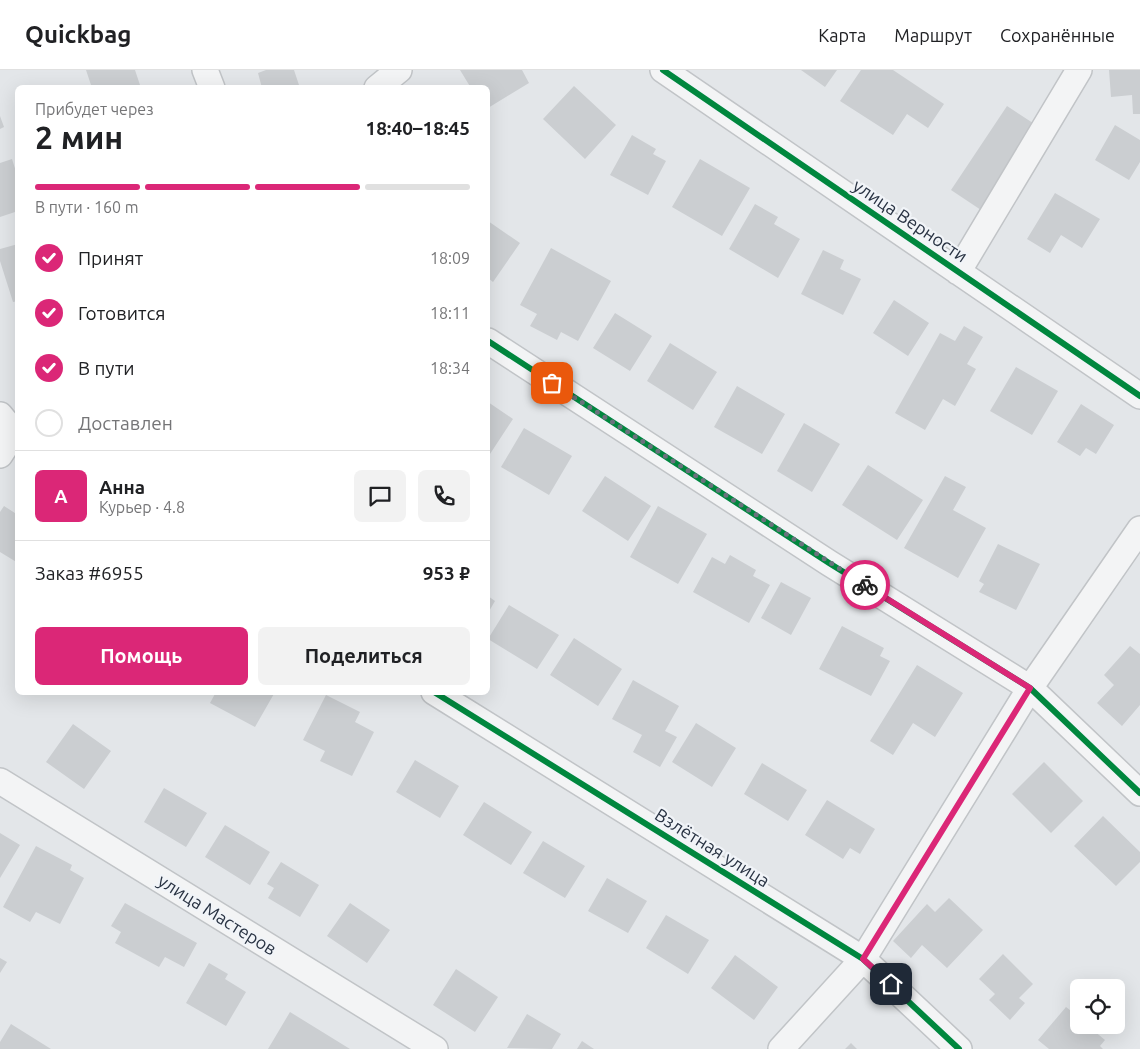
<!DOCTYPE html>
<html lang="ru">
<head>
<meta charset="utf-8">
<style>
	body { margin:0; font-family:Ubuntu,sans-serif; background:#f2f2f2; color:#202124; height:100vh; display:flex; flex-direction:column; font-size:19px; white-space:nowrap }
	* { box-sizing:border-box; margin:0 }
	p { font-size:16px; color:#757577 }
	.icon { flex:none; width:28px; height:28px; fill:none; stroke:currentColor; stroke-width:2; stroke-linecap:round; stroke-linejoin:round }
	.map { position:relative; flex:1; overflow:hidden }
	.drawer { position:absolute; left:15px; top:15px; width:475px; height:610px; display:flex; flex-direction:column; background:#fff; border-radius:8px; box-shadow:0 5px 20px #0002 }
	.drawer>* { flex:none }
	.buttons { position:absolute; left:1070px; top:909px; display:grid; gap:10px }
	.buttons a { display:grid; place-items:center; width:55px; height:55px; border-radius:8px; background:#fff; box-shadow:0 5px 20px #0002; font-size:25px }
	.pin { position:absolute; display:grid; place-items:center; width:42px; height:42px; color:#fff; margin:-21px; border-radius:10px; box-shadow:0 2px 8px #0006 }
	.courier { position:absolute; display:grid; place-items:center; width:50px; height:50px; margin:-25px; border:4px solid #db2777; border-radius:50%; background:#fff; color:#222; box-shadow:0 1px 6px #0007 }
	.headline em { font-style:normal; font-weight:700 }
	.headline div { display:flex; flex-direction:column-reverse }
	.headline { display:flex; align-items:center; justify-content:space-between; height:85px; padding:0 20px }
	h1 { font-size:32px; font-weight:700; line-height:38px }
	.bar { display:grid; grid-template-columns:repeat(4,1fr); gap:8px 5px; align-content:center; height:60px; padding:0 20px }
	.bar i { height:6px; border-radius:4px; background:#e0e0e0 }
	.bar .active { background:#db2777 }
	.bar p { grid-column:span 4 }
	.line { display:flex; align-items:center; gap:12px; padding:0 20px; border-top:1px solid #e0e0e0 }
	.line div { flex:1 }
	.round { display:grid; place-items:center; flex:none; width:52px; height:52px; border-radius:8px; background:#f2f2f2 }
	ol { padding:0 20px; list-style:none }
	li { display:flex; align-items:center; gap:15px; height:55px }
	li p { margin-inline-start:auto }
	li .icon { padding:5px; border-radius:50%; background:#db2777; color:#fff; stroke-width:4 }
	li:last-child { color:#757577 }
	li i { width:28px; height:28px; border:2px solid #e0e0e0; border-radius:50% }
	.action { display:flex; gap:10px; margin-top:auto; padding:10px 20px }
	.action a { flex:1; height:58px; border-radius:8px; background:#db2777; color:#fff; font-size:20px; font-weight:700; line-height:58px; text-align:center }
	.action a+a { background:#f2f2f2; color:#202124 }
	header { display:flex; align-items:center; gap:30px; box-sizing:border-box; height:70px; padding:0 25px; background:#fff; border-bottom:1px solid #e0e0e0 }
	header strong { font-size:24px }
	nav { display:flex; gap:28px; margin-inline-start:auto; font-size:18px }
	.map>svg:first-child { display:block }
	.building { fill:#cbced1 }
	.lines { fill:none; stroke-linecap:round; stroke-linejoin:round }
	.minor-casing { stroke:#c1c4c7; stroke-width:28 }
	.minor { stroke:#f3f4f5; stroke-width:25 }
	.cycleway-casing { stroke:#f1f4f8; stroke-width:9 }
	.cycleway { stroke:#00873e; stroke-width:6 }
	.done { stroke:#6a727d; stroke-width:5; stroke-dasharray:0 9 }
	.route { stroke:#db2777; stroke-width:6 }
	.labels { text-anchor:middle; stroke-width:4.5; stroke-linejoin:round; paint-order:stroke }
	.street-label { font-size:18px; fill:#293343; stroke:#f1f4f8 }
</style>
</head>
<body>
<header>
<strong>Quickbag</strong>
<nav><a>Карта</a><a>Маршрут</a><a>Сохранённые</a></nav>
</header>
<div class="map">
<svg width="1140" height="979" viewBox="0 0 1140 979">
	<rect width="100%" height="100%" fill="#e3e6e9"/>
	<path class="building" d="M86 0H135L141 18H92Z
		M266 0H294L300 18H262L258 3Z
		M460 0H522L529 13 488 38V18H471Z
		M801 0H837L825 17Z
		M861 0H893L944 34 928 58 907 44 893 65 840 31Z
		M1109 0H1140V44H1133L1132 25 1111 27Z
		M574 16 616 55 585 89 543 49Z
		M1007 36 1036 55 981 140 951 120Z
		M0 46 4 57 0 59Z
		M1115 55 1140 70V92L1129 110 1095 90Z
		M632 65 656 79 653 84 666 91 648 125 610 105Z
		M12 89 18 108V141L0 147V93Z
		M700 89 750 118 722 166 672 137Z
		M1055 123 1100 149 1082 178 1061 165 1050 183 1027 169Z
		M755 134 778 147 774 154 800 169 778 208 729 179Z
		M488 151 520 173 493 212 488 208Z
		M18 174V231L13 232 0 191V179Z
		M551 178 611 211 578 271 561 262 557 270 530 256 537 244 520 235Z
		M823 180 844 190 840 199 861 209 843 245 801 224Z
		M894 230 929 253 908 286 873 263Z
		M615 243 652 266 630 301 593 278Z
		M964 256 983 267 967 294 976 299 955 336 943 329 925 360 895 343 940 263 955 271Z
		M670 273 717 302 693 340 647 311Z
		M1016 297 1058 321 1032 365 990 341Z
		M737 316 785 344 762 384 714 357Z
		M488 332 513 349 488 387Z
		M1081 334 1114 355 1096 384 1086 378 1080 386 1057 372Z
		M804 353 840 374 812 422 777 401Z
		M524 358 572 386 549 425 501 397Z
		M868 395 923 430 897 470 842 435Z
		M605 406 651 436 628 471 582 441Z
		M945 406 966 417 953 440 986 458 958 508 904 478Z
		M4 436 18 445V493L0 482V442Z
		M658 436 707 464 678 514 630 487Z
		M998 474 1040 494 1016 540 979 522 984 514 979 511Z
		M730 485 756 500 753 506 770 515 749 553 693 522 712 487 725 494Z
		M781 512 811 528 791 565 761 548Z
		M488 526 495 531 488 543Z
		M509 535 559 565 537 599 488 569Z
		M842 556 884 578 880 586 890 591 871 626 819 599Z
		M574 568 622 599 598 636 550 605Z
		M1130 576 1140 584V635L1122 656 1097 633 1114 615 1104 605Z
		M917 595 963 623 935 667 913 653 893 685 870 671Z
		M633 610 679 636 665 661 677 667 660 697 633 682 642 665 612 649Z
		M216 622H275L255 657 210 633Z
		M326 625 360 642 355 652 374 662 352 706 320 691 325 681 303 670Z
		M696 653 736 678 712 717 672 692Z
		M73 654 111 681 84 719 46 692Z
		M415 690 459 716 440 748 396 722Z
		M1044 692 1083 731 1051 763 1012 724Z
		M762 693 807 720 788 751 744 724Z
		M164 718 207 743 186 777 144 752Z
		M827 730 875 759 860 784 850 778 843 789 805 765Z
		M484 732 532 762 511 795 463 765Z
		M1103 746 1140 782V792L1116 816 1074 776Z
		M225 755 270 782 250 815 205 787Z
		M0 763 20 775 0 808Z
		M543 771 585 796 565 828 523 803Z
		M36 776 72 795 70 800 84 808 60 854 36 842 30 852 3 837Z
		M281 792 319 815 300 847 268 828 274 818 267 814Z
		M607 808 647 831 628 863 588 841Z
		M949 828 983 860 947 898 922 875 911 888 893 871 927 834 935 842Z
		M125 833 197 873 184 897 165 887 159 897 115 873 121 862 111 856Z
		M350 833 390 860 367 893 327 866Z
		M666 845 709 870 688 904 646 878Z
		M1003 884 1033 914 1019 928 1025 933 1010 950 989 930 995 924 979 909Z
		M735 885 778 917 754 950 711 918Z
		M0 888 7 892 0 903Z
		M209 893 228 904 225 909 246 922 226 956 186 933Z
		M456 899 498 927 475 962 433 935Z
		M1066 937 1079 947V955H1087L1105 970 1100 976 1103 979H1049L1038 970Z
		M290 942 350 979H268Z
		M527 944 561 964 552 979 507 978Z
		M11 954 51 979H0V972Z
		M582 971 594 979H577Z
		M851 973 857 979H845Z"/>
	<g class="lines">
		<g class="minor-casing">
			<path id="minor" d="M205 0 212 18
				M663 0 1140 326
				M377 18 399 0
				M958 202 1079 0
				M488 271 829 493 1030 618 1140 723
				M0 345 14 362 18 365
				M0 385 18 357
				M434 622 863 889 959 979
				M0 711 435 979
				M781 979 863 889 1030 618 1140 459"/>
		</g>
		<use href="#minor" class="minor"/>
		<g class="cycleway-casing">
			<path id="cycleway" d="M663 0 1140 326
				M488 271 829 493 1030 618 1140 723
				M434 622 863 889 959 979"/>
		</g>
		<use href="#cycleway" class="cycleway"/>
	</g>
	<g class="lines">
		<path class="done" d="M552 313 865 515"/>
		<path class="route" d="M865 515 1030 618 863 889 891 914"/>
	</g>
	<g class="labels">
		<g class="street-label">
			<text transform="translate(910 151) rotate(34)" y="6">улица Верности</text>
			<text transform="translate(712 778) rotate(32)" y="6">Взлётная улица</text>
			<text transform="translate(217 845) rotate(32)" y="6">улица Мастеров</text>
		</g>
	</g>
</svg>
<div class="buttons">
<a><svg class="icon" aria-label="locate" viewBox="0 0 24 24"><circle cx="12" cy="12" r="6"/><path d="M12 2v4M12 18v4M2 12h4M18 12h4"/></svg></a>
</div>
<div class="pin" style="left:552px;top:313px;background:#ea580c"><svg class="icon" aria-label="bag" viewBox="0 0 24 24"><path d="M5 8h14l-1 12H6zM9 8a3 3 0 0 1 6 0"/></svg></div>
<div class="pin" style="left:891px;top:914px;background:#1f2937"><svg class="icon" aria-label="home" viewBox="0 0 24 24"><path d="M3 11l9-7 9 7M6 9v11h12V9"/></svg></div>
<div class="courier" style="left:865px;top:515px"><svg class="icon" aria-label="bike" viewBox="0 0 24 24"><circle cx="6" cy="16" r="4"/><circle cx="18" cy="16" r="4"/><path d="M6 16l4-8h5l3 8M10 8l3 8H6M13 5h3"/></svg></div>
<section class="drawer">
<div class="headline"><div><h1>2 мин</h1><p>Прибудет через</p></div><em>18:40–18:45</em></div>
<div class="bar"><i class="active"></i><i class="active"></i><i class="active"></i><i></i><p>В пути · 160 m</p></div>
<ol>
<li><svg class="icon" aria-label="check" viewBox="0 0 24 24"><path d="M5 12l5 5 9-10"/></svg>Принят<p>18:09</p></li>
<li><svg class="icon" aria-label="check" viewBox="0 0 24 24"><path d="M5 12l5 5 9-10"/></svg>Готовится<p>18:11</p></li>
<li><svg class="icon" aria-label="check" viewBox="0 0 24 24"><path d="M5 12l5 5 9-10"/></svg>В пути<p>18:34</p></li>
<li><i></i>Доставлен</li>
</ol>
<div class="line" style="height:90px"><b class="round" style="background:#db2777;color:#fff">А</b><div><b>Анна</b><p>Курьер · 4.8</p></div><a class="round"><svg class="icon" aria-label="chat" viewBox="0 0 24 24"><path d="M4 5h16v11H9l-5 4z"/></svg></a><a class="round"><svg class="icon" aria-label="phone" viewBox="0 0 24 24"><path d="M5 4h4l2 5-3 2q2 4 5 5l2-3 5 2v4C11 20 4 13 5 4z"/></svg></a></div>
<div class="line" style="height:65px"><div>Заказ #6955</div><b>953 ₽</b></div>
<div class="action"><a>Помощь</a><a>Поделиться</a></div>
</section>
</div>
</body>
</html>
